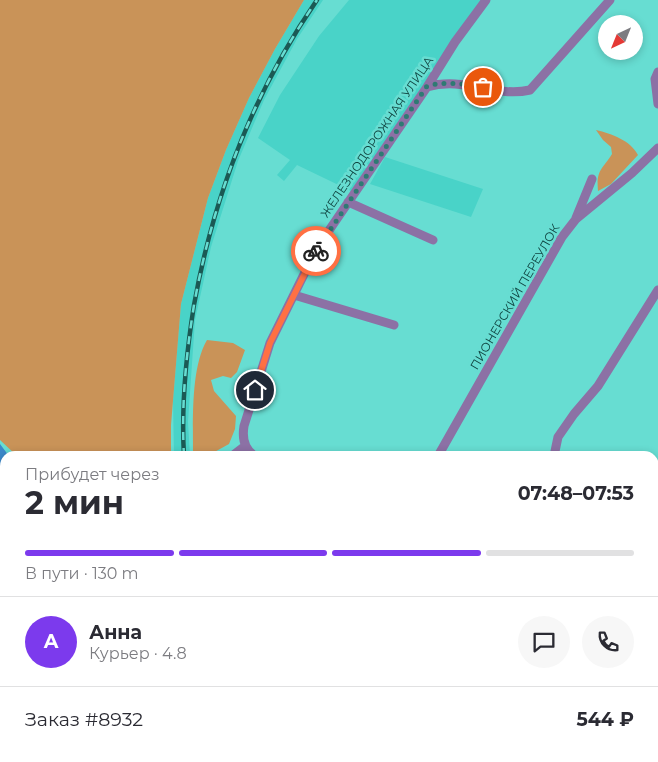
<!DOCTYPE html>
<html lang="ru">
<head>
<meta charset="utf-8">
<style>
	body { margin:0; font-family:Montserrat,sans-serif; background:#f7f7f7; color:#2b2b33; height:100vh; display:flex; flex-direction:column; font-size:19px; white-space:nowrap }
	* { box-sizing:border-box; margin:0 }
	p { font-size:16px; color:#7c7c81 }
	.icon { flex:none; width:28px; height:28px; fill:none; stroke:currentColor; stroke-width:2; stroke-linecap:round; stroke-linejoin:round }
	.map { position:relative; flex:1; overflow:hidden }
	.side { position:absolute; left:0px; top:451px; width:659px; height:311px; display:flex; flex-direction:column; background:#fff; border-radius:15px 15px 0 0; box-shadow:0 2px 8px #0003 }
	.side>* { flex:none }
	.needle { width:32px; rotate:223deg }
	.controls { position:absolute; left:598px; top:15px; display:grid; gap:10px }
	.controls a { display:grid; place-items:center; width:45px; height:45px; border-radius:50%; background:#fff; box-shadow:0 2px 8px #0003; font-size:25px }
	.pin { position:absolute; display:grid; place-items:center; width:42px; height:42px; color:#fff; margin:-21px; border:2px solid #fff; border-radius:50%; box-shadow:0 1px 5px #0007 }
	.courier { position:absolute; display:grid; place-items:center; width:50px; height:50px; margin:-25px; border:4px solid #ff7043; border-radius:50%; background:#fff; color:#222; box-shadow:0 1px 6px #0007 }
	.summary em { font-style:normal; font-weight:700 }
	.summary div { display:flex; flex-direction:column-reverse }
	.summary { display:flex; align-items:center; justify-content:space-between; height:85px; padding:0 25px }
	h1 { font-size:32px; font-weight:700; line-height:38px }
	.bar { display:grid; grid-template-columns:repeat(4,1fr); gap:8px 5px; align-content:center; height:60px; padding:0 25px }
	.bar i { height:6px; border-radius:4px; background:#e1e1e2 }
	.bar .on { background:#7c3aed }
	.bar p { grid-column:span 4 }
	.line { display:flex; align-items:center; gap:12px; padding:0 25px; border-top:1px solid #e1e1e2 }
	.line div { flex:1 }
	.round { display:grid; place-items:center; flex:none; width:52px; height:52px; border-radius:26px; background:#f7f7f7 }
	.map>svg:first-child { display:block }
	.built { fill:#49d3c8 }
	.green { fill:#c99358 }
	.water { fill:#3c89ca }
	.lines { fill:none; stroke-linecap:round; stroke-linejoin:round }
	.minor { stroke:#8c71a5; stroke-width:9 }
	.rail-casing { stroke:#1b5954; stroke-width:4.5 }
	.rail { stroke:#67ddd2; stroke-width:2.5; stroke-dasharray:8; stroke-linecap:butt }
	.done { stroke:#2e7a73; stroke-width:5; stroke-dasharray:0 9 }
	.route { stroke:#ff7043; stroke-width:6 }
	.labels { text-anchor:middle; stroke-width:5; stroke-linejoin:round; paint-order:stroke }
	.street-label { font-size:12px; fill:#0f4440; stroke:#67ddd2 }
</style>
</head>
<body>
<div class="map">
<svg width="658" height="762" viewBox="0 0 658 762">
	<rect width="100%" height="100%" fill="#67ddd2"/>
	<path class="built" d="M304 0H323L297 39 264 100 238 161 211 247 195 320 188 422 190 456H174L173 401 181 304 208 198 226 150 249 98 275 49Z
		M349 0H482L351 191 297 165 284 181 277 175 290 160 258 138 280 95 319 36Z
		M385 157 483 189 471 217 370 184Z"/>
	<path class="green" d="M0 0H304L275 49 249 98 226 150 208 198 181 304 171 425V456H17L0 440Z
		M596 130C612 134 630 140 638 155L611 184 598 191C596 170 602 170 612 154L611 147 603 140Z
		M207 340 233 343 245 350 237 372 231 378 223 376 211 380 214 391 236 416 235 429 229 444 209 455 200 456 193 451C193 419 191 367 207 340Z
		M0 514 5 521V758H119L121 762H0Z
		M177 758H213L214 762H178Z
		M380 758H505L506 762H381Z"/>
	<path class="water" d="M0 444 9 456H5V504L0 500Z
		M126 758H176V762H127Z"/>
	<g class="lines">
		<path class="minor" d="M658 72 655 79 658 104
			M427 87C464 76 495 98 530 90L610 0
			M348 202 433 240
			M576 218 592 179
			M294 295 394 325
			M232 456 245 446
			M255 456C244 449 242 438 244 426L270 343 317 248 427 87 455 42 486 0
			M438 456 562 237 576 219 632 173 658 148
			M554 456 558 437 574 414 598 386 658 290
			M654 559 658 560
			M654 711 658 710
			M518 758 519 762"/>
		<g class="rail-casing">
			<path id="rail" d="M184 456C181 406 186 355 194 305 214 194 253 93 317 0
				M226 758 227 762"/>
		</g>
		<use href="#rail" class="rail"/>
	</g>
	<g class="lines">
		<path class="done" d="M316 251 427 86C446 81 463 84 483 87"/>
		<path class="route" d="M255 390 270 343 316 251"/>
	</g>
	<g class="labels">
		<g class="street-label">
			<text transform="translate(377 137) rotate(-56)" y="4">ЖЕЛЕЗНОДОРОЖНАЯ УЛИЦА</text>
			<text transform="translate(515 297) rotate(-60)" y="4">ПИОНЕРСКИЙ ПЕРЕУЛОК</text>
		</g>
	</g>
</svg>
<div class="controls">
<a><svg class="needle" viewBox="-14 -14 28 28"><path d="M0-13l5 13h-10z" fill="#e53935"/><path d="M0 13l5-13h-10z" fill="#7c7c81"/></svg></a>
</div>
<div class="pin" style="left:483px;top:87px;background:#ea580c"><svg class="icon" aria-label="bag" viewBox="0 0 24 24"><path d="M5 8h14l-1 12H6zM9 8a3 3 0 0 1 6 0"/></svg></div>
<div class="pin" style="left:255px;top:390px;background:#1f2937"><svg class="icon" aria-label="home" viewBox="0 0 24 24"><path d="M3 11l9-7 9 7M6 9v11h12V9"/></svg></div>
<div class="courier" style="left:316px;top:251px"><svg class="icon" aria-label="bike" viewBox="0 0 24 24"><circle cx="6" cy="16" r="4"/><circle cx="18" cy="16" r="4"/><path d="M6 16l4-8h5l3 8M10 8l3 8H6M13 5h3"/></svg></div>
<section class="side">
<div class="summary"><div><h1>2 мин</h1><p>Прибудет через</p></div><em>07:48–07:53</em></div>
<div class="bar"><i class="on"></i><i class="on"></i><i class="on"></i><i></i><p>В пути · 130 m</p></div>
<div class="line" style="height:90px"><b class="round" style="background:#7c3aed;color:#fff">А</b><div><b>Анна</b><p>Курьер · 4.8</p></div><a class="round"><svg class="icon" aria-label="chat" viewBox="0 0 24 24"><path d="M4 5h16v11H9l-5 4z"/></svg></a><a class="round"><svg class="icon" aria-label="phone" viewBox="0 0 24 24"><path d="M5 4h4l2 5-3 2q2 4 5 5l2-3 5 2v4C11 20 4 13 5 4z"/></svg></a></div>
<div class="line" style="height:65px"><div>Заказ #8932</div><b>544 ₽</b></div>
</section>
</div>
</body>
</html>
